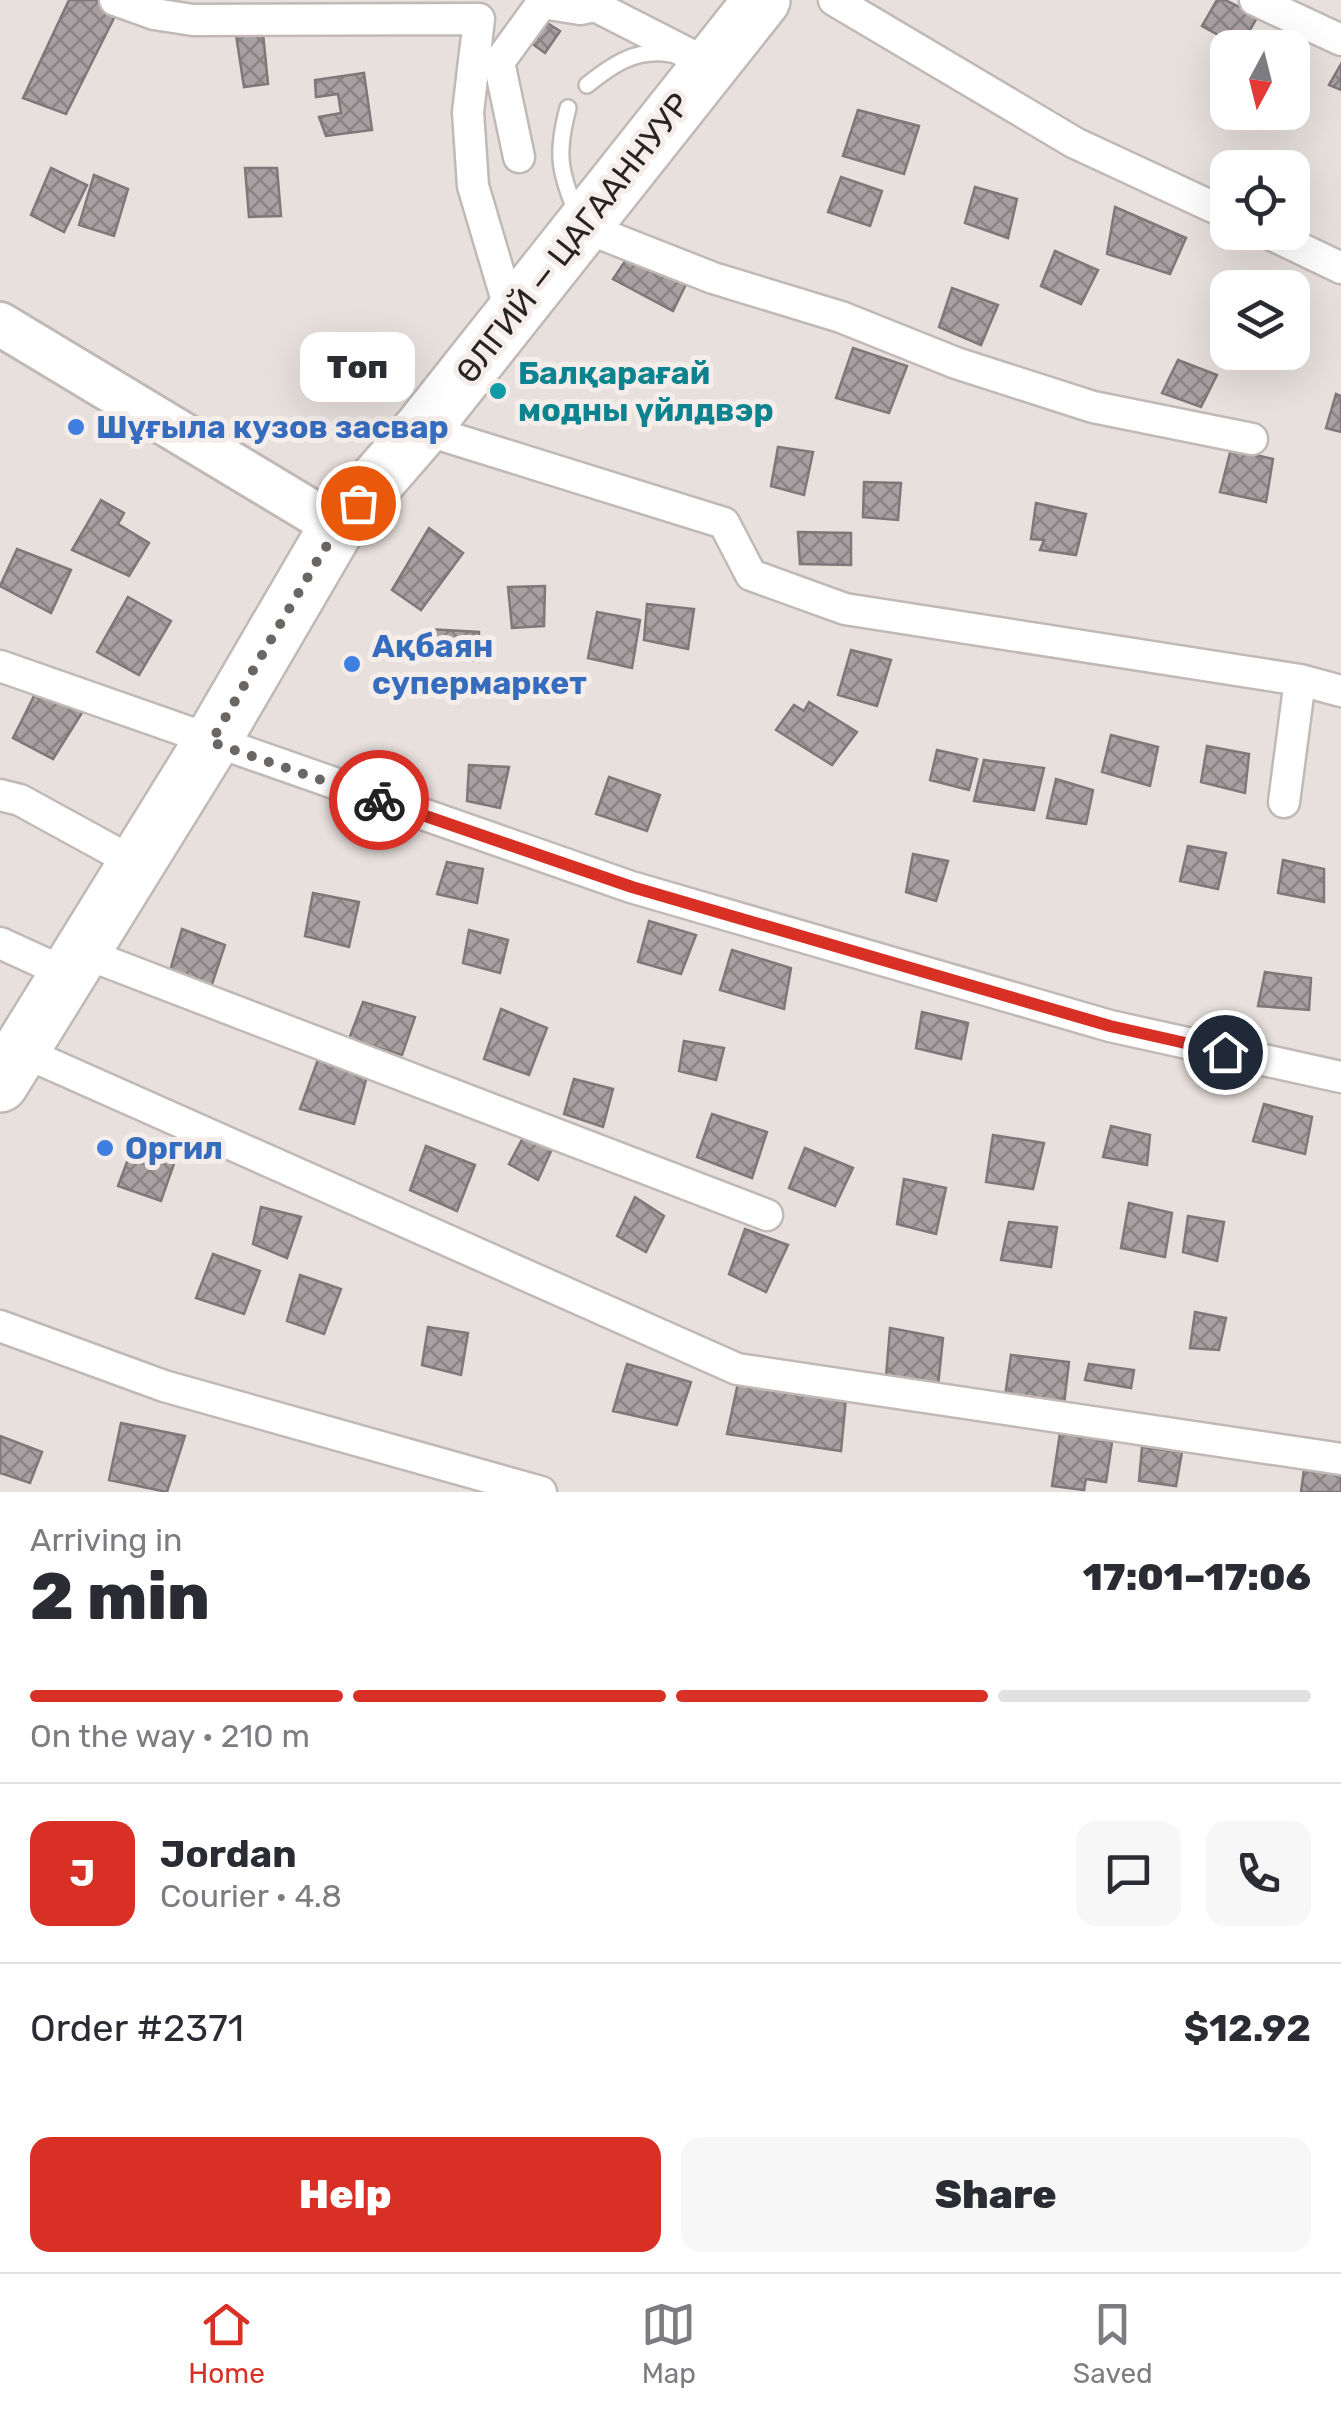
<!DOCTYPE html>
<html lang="en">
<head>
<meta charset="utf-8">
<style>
	body { margin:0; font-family:Rubik,sans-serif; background:#f7f7f7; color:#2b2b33; height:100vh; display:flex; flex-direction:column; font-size:38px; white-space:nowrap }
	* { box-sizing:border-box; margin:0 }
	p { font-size:32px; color:#7c7c81 }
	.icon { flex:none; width:55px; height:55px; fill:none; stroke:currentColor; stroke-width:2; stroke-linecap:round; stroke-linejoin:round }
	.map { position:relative; height:1492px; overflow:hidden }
	.drawer { display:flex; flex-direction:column; background:#fff; flex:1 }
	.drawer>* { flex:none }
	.needle { width:65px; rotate:187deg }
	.tools { position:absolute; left:1210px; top:30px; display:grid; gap:20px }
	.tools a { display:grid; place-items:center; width:100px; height:100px; border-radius:20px; background:#fff; box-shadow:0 10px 40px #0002; font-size:50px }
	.pin { position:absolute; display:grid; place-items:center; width:85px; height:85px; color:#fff; margin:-42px; border:5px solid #fff; border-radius:50%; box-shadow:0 2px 10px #0007 }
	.courier { position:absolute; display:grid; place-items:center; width:100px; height:100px; margin:-50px; border:8px solid #d93025; border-radius:50%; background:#fff; color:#222; box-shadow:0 2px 12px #0007 }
	.bubble { position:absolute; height:70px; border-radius:20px; background:#fff; box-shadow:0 10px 40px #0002; font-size:32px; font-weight:800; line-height:70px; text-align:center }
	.head em { font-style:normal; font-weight:800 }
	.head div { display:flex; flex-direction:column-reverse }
	.head { display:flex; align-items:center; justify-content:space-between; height:170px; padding:0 30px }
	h1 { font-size:65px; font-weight:800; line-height:75px }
	.bar { display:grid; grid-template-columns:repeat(4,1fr); gap:15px 10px; align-content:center; height:120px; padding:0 30px }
	.bar i { height:12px; border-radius:8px; background:#e1e1e2 }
	.bar .selected { background:#d93025 }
	.bar p { grid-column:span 4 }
	.line { display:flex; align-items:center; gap:25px; padding:0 30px; border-top:2px solid #e1e1e2 }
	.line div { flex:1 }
	.round { display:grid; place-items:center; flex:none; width:105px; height:105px; border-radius:20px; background:#f7f7f7 }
	.cta { display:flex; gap:20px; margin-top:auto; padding:20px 30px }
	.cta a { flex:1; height:115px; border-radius:20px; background:#d93025; color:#fff; font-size:40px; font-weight:800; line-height:115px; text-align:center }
	.cta a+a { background:#f7f7f7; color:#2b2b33 }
	.menu { display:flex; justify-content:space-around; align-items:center; height:140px; border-top:2px solid #e1e1e2; background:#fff; font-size:28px; color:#7c7c81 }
	.menu a { display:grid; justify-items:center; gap:5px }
	.menu .selected { color:#d93025 }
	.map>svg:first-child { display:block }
	.building { fill:url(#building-cross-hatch); stroke:#7f787b; stroke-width:2.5 }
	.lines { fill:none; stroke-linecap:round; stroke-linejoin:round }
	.lane-casing { stroke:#c0b9b6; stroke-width:20 }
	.street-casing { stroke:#c0b9b6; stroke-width:35 }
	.secondary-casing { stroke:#c0b9b6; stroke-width:48 }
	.highway-casing { stroke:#c0b9b6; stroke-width:60 }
	.lane { stroke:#fff; stroke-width:15 }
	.street { stroke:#fff; stroke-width:30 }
	.secondary { stroke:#fff; stroke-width:42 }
	.highway { stroke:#fff; stroke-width:55 }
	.done { stroke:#6a6664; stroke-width:10; stroke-dasharray:0 18 }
	.route { stroke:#d93025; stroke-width:12 }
	.culture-dot { fill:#0f9aa8; stroke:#f4edea; stroke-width:4 }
	.shop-dot { fill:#3f7fe0; stroke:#f4edea; stroke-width:4 }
	.labels { text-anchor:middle; stroke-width:10; stroke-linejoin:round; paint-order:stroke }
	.street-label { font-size:32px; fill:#272423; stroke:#f4edea }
	.culture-label { font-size:32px; font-weight:bold; fill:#0d838f; stroke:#f4edea; text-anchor:start }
	.shop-label { font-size:32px; font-weight:bold; fill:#366cbe; stroke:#f4edea; text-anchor:start }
</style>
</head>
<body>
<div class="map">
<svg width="1341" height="1492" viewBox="0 0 1341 1492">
	<defs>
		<pattern id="building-cross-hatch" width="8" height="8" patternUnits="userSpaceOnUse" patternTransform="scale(2.5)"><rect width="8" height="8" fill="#a8a1a3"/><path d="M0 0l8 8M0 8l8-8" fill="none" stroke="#898384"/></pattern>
	</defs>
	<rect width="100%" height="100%" fill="#e7e0dd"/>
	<path class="building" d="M69 0H95L117 12 66 114 23 98Z
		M1217 0H1225L1258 16 1240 47 1202 26Z
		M541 19 560 31 545 53 527 40Z
		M263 33 268 84 244 87 236 35Z
		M1341 64V90L1329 85Z
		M364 73 372 130 326 136 319 117 341 113 338 94 316 97 315 80Z
		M858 110 919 126 904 174 843 156Z
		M51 168 87 185 64 232 31 215Z
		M245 168H277L281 216 249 217Z
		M94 175 128 189 114 236 79 225Z
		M841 177 882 191 870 226 828 212Z
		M975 187 1017 199 1008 238 965 223Z
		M1115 207 1186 238 1170 274 1107 254Z
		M632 251 690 276 673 311 613 279Z
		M1055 251 1098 270 1081 304 1041 286Z
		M952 288 998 305 981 345 939 327Z
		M853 348 907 366 889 413 836 398Z
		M1178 360 1217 375 1201 407 1162 393Z
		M1336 394 1341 396V432L1326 428Z
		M778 447 813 452 804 495 771 486Z
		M1231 449 1273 459 1266 502 1220 492Z
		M864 482 901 483 898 520 863 517Z
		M101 500 124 513 118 524 149 543 129 576 72 550Z
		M1036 503 1086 514 1076 555 1040 550 1044 540 1031 539Z
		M429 528 463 553 421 610 392 590Z
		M798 532 851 533V565L800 564Z
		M17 549 71 570 51 613 0 586Z
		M545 586 544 626 512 628 508 587Z
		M128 597 171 621 139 675 97 652Z
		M647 604 694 609 688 649 644 640Z
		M597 612 640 620 632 668 588 658Z
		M427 629 479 632V661L427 657Z
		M851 650 891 660 877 706 838 695Z
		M36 692 83 711 53 759 13 738Z
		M809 702 857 732 832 765 776 730 794 705 804 711Z
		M1111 735 1158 747 1150 786 1102 772Z
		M1207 746 1249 754 1245 793 1201 782Z
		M937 750 977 759 969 790 930 780Z
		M984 760 1044 768 1034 810 974 801Z
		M469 765 509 767 500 808 467 801Z
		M609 777 660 795 647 831 596 814Z
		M1056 779 1093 790 1086 824 1047 818Z
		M1188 846 1226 853 1218 889 1180 881Z
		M913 854 948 861 936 901 906 892Z
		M1283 860 1324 869V902L1278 893Z
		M447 862 483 869 477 903 437 894Z
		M313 893 359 902 349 947 305 936Z
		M649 921 696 935 681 974 638 962Z
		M182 929 225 945 211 987 170 971Z
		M469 930 508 940 500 973 463 963Z
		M732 950 791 968 784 1009 720 990Z
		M1265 972 1311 978 1309 1010 1258 1006Z
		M363 1002 415 1017 402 1055 349 1039Z
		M501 1009 547 1028 529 1075 484 1059Z
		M922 1012 968 1023 961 1059 916 1048Z
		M684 1041 724 1048 716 1080 679 1071Z
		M320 1054 369 1069 354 1124 300 1109Z
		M574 1079 613 1089 603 1127 564 1114Z
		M1264 1104 1312 1117 1305 1154 1253 1141Z
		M712 1114 767 1132 752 1178 697 1157Z
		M1111 1126 1150 1135 1147 1165 1103 1157Z
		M525 1134 552 1149 538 1180 509 1164Z
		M993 1135 1044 1143 1033 1189 986 1182Z
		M134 1143 176 1158 161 1201 118 1186Z
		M426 1146 475 1165 457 1211 410 1190Z
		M805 1148 853 1168 835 1206 789 1188Z
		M904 1179 946 1188 936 1234 897 1224Z
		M635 1197 664 1216 646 1252 617 1236Z
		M1129 1203 1172 1213 1165 1257 1121 1248Z
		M261 1207 301 1217 287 1258 253 1244Z
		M1188 1216 1224 1222 1217 1261 1183 1252Z
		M1009 1222 1057 1227 1051 1267 1001 1260Z
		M745 1229 788 1245 766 1292 729 1274Z
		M213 1254 260 1271 244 1314 196 1298Z
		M300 1275 341 1289 324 1334 287 1321Z
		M1195 1312 1226 1318 1219 1350 1190 1348Z
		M428 1327 468 1333 461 1375 422 1365Z
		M890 1328 943 1338 938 1386 886 1377Z
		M1011 1355 1069 1362 1064 1404 1005 1396Z
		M627 1364 691 1382 677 1425 613 1411Z
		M1089 1364 1134 1370 1131 1388 1085 1380Z
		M738 1383 846 1398 841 1451 727 1434Z
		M121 1423 185 1436 167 1492 109 1480Z
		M1060 1433 1112 1442 1106 1482 1086 1479 1084 1490 1052 1486Z
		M0 1436 42 1452 30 1483 0 1473Z
		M1142 1447 1182 1452 1176 1486 1139 1481Z
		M1305 1462 1341 1469V1492H1301Z"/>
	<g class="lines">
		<g class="lane-casing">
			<path id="lane" d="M587 85C612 65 636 48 670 54
				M568 108C556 153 559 171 577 214"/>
		</g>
		<g class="street-casing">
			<path id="street" d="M115 0 154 14 193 20 479 19 468 112 473 186 511 314
				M834 0 1075 143 1228 214
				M1255 0 1341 40
				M519 157 499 62 542 3 580 9 595 6 697 58
				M581 226 713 278 841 317 956 363 1093 407 1252 439
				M1266 232 1341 268
				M422 429 724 523 751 575 845 609 1300 680 1341 691
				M0 666 631 887 1110 1026 1341 1077
				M0 795 20 800 135 863
				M1284 802 1300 680
				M0 943 68 974
				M81 952 767 1215
				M21 1051 737 1369 1341 1459
				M0 1326 164 1386 541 1492"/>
		</g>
		<g class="secondary-casing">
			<path id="secondary" d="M0 324 337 527"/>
		</g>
		<g class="highway-casing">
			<path id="highway" d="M0 1084 211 743 337 527 422 429 762 0"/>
		</g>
		<use href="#lane" class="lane"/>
		<use href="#street" class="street"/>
		<use href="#secondary" class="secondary"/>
		<use href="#highway" class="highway"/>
	</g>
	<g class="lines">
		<path class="done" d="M358 503 323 551 211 742 379 800"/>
		<path class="route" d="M379 800 632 887 1110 1026 1225 1052"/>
	</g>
	<circle class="culture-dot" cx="498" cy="391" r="10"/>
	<g class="shop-dot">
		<circle cx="76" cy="427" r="10"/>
		<circle cx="352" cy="664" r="10"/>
		<circle cx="105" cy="1148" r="10"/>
	</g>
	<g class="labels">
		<g class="street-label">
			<text transform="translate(573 238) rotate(-52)" y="11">ӨЛГИЙ — ЦАГААННУУР</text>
		</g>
		<g class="culture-label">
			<text x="518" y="384">Балқарағай<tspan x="518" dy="37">модны үйлдвэр</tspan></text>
		</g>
		<g class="shop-label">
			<text x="96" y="438">Шұғыла кузов засвар</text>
			<text x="372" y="657">Ақбаян<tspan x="372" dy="37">супермаркет</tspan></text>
			<text x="125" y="1159">Оргил</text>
		</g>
	</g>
</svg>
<div class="tools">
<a><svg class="needle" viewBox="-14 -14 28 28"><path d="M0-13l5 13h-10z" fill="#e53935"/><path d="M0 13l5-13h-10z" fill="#7c7c81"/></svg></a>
<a><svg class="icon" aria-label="locate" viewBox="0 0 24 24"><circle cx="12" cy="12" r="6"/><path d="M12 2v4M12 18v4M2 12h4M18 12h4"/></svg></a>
<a><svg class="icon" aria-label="layers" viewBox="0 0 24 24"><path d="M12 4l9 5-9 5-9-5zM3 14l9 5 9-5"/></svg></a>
</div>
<div class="pin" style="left:358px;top:503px;background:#ea580c"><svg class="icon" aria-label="bag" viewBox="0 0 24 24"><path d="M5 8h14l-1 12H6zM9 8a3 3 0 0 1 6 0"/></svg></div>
<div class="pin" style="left:1225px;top:1052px;background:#1f2937"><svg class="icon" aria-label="home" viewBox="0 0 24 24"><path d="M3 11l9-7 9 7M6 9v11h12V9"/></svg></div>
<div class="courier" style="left:379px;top:800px"><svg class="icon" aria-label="bike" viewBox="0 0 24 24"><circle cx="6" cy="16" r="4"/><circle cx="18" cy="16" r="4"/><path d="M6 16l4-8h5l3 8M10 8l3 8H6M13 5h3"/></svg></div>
<div class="bubble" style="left:300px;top:332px;width:115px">Топ</div>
</div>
<section class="drawer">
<div class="head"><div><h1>2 min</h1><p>Arriving in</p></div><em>17:01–17:06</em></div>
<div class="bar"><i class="selected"></i><i class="selected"></i><i class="selected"></i><i></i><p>On the way · 210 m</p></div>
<div class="line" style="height:180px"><b class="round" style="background:#d93025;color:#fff">J</b><div><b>Jordan</b><p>Courier · 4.8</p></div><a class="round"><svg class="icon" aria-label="chat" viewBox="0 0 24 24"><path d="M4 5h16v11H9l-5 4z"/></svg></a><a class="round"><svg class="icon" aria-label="phone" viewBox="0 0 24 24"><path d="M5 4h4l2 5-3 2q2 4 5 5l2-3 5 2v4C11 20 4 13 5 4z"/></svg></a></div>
<div class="line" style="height:130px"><div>Order #2371</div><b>$12.92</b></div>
<div class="cta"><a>Help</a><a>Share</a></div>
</section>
<nav class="menu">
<a class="selected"><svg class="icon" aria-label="home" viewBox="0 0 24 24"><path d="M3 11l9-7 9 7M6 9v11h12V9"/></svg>Home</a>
<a><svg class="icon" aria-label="map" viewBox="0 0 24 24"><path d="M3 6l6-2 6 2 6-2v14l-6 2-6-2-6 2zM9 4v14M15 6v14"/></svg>Map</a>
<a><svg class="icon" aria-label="saved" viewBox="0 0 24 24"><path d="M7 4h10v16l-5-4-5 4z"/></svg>Saved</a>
</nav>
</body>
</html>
